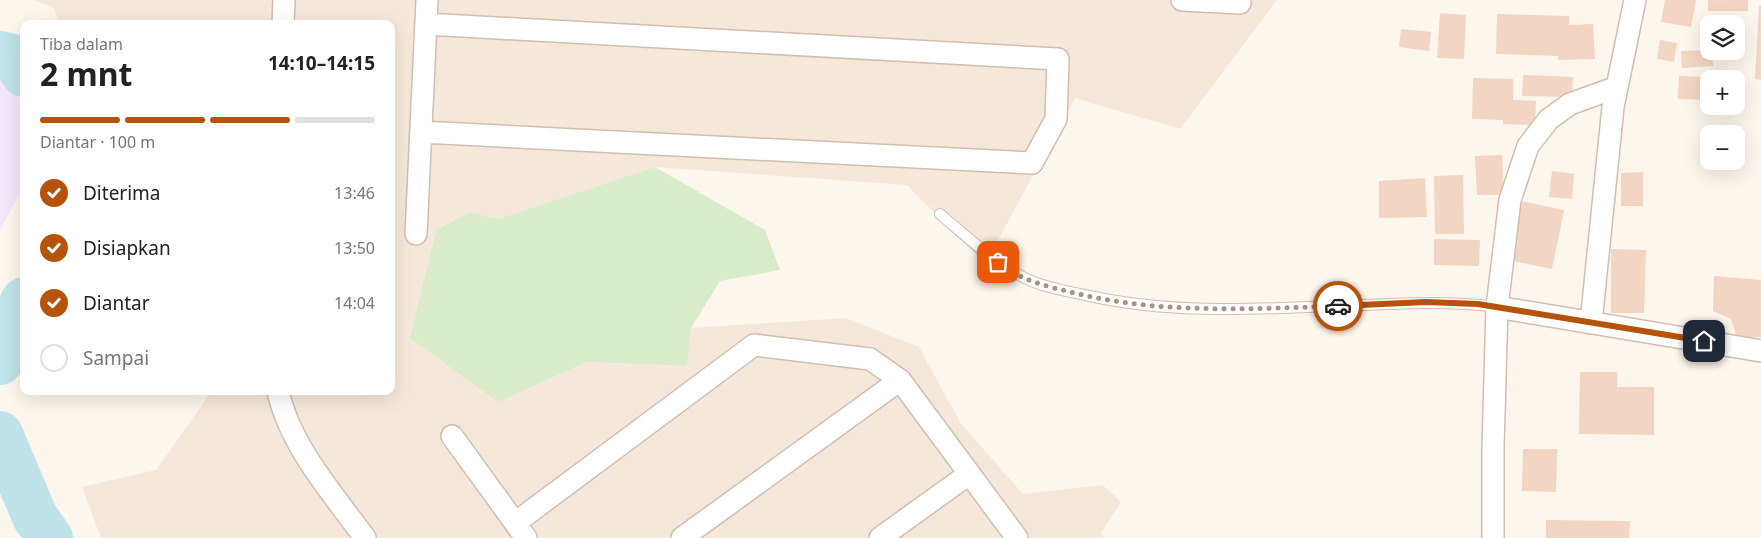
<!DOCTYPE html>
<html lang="id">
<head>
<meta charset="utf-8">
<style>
	body { margin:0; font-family:"Noto Sans",sans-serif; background:#f2f2f2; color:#222; height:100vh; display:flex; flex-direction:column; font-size:19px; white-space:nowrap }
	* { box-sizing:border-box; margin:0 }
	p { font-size:16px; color:#767676 }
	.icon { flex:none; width:28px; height:28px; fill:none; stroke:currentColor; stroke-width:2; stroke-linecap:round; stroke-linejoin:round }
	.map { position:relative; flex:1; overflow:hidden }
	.side { position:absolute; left:20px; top:20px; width:375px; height:375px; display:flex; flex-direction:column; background:#fff; border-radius:10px; box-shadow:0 5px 20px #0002 }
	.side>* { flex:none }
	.fabs { position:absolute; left:1700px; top:15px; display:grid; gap:10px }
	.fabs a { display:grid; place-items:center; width:45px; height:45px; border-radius:10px; background:#fff; box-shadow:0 5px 20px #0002; font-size:25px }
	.pin { position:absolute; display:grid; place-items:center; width:42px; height:42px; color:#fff; margin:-21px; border-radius:10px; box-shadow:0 2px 8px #0006 }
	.courier { position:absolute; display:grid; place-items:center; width:50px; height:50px; margin:-25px; border:4px solid #b45309; border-radius:50%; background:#fff; color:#222; box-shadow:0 1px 6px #0007 }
	.headline em { font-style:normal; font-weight:700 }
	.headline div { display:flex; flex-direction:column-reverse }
	.headline { display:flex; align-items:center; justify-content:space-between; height:85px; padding:0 20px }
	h1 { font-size:32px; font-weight:700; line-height:38px }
	.bar { display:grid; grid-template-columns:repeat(4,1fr); gap:8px 5px; align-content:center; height:60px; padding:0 20px }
	.bar i { height:6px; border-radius:4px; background:#e0e0e0 }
	.bar .on { background:#b45309 }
	.bar p { grid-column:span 4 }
	ol { padding:0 20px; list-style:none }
	li { display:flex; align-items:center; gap:15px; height:55px }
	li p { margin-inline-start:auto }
	li .icon { padding:5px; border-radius:50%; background:#b45309; color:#fff; stroke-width:4 }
	li:last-child { color:#767676 }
	li i { width:28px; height:28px; border:2px solid #e0e0e0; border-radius:50% }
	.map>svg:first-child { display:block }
	.residential { fill:#f5e8da }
	.education { fill:#f3e8fa }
	.green { fill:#d8ecc9 }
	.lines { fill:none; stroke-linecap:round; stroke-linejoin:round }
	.river { stroke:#bfe3e8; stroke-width:46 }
	.building { fill:#f3d5c3 }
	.service-casing { stroke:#d1beb0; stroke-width:12 }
	.minor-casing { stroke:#d1beb0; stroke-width:24 }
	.service { stroke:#fff; stroke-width:10 }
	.minor { stroke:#fff; stroke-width:21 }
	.done { stroke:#a89285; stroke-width:5; stroke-dasharray:0 9 }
	.route { stroke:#b45309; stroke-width:6 }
</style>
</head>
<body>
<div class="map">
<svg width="1761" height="538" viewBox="0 0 1761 538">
	<rect width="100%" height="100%" fill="#fdf6ec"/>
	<path class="residential" d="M33 0H1277L1180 129 1075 98 985 264 907 185 655 167 498 219 470 212 498 402 587 362 687 366 691 328 846 318 919 347 961 424 1023 494 1103 485 1121 502 1101 533 1103 538H101L82 487 156 470 212 391H391V24H59L54 8Z"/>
	<path class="education" d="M0 77 17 92 24 117V185L0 230Z"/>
	<path class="green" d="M655 167 765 230 780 270 720 281 691 328 687 366 587 362 498 402 410 338 437 230 470 212 498 219Z"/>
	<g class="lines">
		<path class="river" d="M0 54 13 57 24 74
			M0 362 11 324 24 300
			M0 434 35 517 50 538"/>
	</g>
	<path class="building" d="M1665 0H1696L1691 27 1661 22Z
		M1708 0H1748V11H1708Z
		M1759 6H1761V80L1755 79Z
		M1440 13 1466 15 1464 59 1437 58Z
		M1497 14 1569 16V25L1593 24 1595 59 1558 60V56L1496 54Z
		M1401 29 1431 32 1429 51 1399 47Z
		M1660 40 1677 43 1674 62 1657 59Z
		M1709 50V51H1712L1713 66 1682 68 1681 51Z
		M1523 75 1573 77 1572 97 1522 96Z
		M1679 76 1709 77V100L1678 99Z
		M1473 78 1513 79V100L1536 101 1535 125 1503 124V120L1472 119Z
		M1502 155 1504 195H1477L1475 156Z
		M1552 171 1574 174 1572 199 1549 197Z
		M1643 172V206H1621V173Z
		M1463 175 1464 234H1435L1434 176Z
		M1425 178 1427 217 1379 218V181Z
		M1520 201 1564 210 1552 269 1508 260Z
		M1434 239 1480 240 1479 266 1434 265Z
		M1611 249 1646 250 1644 313H1611Z
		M1714 276 1761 280V337L1737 338 1731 319 1713 311Z
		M1580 372H1617V387H1654V435L1579 434Z
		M1523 449H1557L1556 492 1522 491Z
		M1546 520 1630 521 1629 538H1546Z"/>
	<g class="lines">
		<g class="service-casing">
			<path id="service" d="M940 214C966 236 991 260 1021 276 1037 286 1070 292 1090 296 1180 316 1273 308 1365 305 1409 303 1453 301 1497 307"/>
		</g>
		<g class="minor-casing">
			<path id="minor" d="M1182 0 1240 3
				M283 24 284 0
				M421 132 1032 163 1056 119 1058 59 426 24
				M416 234 427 0
				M1497 307 1761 351
				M1591 323 1613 107 1635 0
				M278 391C290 446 333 494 365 538
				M452 436 526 538
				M515 523 754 345 870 359 900 380 1017 538
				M682 538 900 380
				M880 538 969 474
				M1493 538V448L1497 307 1510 200 1528 146 1549 119 1570 104 1617 87"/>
		</g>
		<use href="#service" class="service"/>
		<use href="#minor" class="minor"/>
	</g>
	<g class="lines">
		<path class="done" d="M998 262C1005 266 1013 272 1020 276 1035 284 1062 290 1079 294 1164 314 1251 309 1338 306"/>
		<path class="route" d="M1338 306 1426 302 1478 304 1704 341"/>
	</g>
</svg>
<div class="fabs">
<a><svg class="icon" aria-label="layers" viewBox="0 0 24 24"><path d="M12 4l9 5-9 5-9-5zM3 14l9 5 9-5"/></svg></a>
<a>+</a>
<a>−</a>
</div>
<div class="pin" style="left:998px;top:262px;background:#ea580c"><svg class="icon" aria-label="bag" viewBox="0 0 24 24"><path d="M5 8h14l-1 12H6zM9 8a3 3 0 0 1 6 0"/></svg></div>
<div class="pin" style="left:1704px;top:341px;background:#1f2937"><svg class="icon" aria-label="home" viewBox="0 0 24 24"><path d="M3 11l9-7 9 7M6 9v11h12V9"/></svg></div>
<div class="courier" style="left:1338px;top:306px"><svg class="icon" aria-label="car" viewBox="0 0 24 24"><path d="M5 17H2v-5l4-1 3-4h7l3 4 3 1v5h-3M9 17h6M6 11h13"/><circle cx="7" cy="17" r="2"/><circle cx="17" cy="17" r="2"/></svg></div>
<section class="side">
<div class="headline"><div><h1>2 mnt</h1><p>Tiba dalam</p></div><em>14:10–14:15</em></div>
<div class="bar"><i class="on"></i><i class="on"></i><i class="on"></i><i></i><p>Diantar · 100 m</p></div>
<ol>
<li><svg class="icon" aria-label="check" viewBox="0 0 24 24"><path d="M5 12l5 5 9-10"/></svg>Diterima<p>13:46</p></li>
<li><svg class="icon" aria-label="check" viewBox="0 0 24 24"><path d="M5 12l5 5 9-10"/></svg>Disiapkan<p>13:50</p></li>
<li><svg class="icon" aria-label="check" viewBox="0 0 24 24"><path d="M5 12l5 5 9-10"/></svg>Diantar<p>14:04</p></li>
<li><i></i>Sampai</li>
</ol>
</section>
</div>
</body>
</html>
